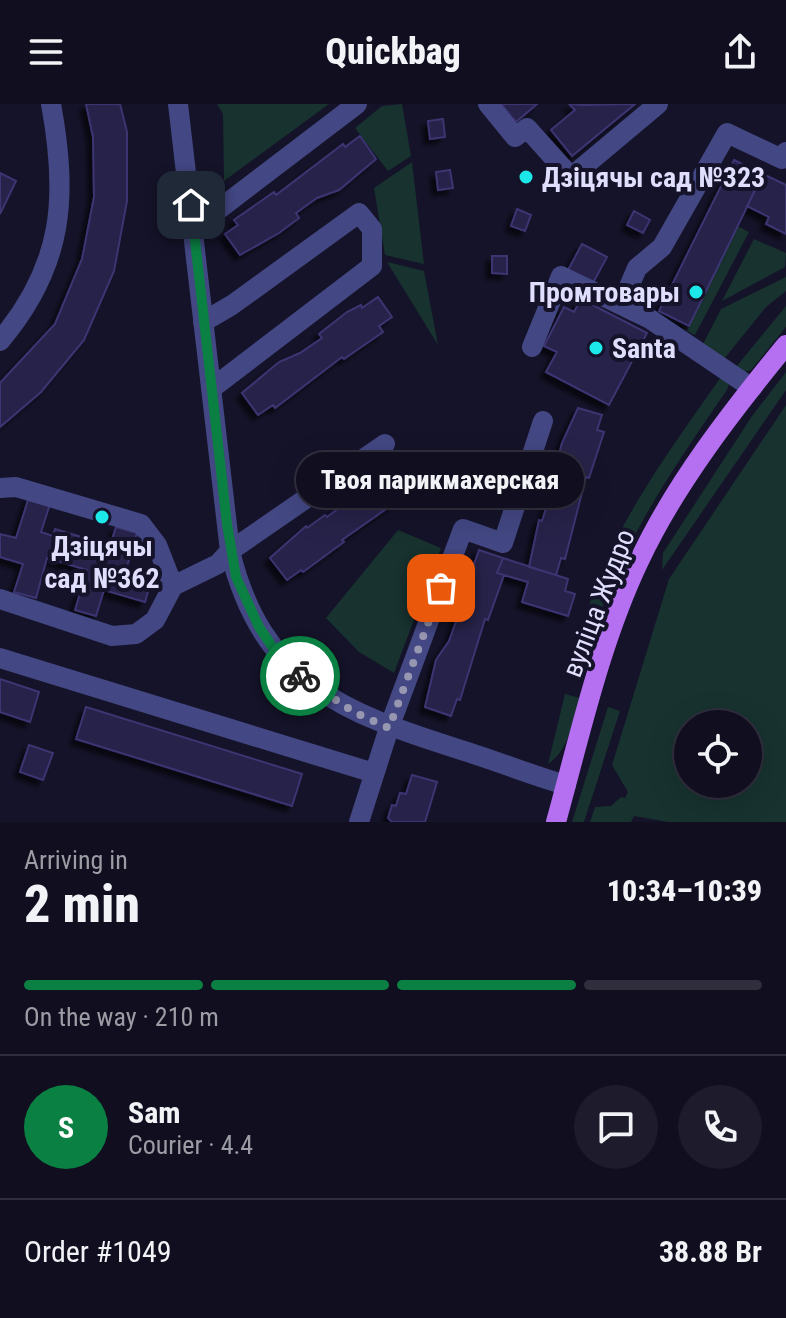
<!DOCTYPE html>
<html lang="en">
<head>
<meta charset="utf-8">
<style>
	body { margin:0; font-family:"Roboto Condensed",sans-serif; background:#1e1c2c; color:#f1f3f6; height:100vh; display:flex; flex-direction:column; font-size:30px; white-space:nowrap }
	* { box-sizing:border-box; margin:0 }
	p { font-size:26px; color:#9c9ca4 }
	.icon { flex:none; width:44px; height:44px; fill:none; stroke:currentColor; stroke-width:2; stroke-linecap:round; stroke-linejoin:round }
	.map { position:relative; height:718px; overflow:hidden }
	.drawer { display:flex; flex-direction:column; background:#100e1f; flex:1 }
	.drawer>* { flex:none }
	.controls { position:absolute; left:674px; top:606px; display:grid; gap:16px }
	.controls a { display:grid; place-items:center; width:88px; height:88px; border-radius:50%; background:#100e1f; box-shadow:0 8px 32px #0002,0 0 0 2px #302e3d; font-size:40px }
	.pin { position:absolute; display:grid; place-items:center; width:68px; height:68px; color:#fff; margin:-34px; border-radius:16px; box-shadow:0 4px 12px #0006 }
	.courier { position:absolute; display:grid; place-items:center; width:80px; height:80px; margin:-40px; border:6px solid #0b8043; border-radius:50%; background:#fff; color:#222; box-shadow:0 2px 10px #0007 }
	.bubble { position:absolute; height:56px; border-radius:28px; background:#100e1f; box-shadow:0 8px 32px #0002,0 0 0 2px #302e3d; font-size:26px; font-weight:800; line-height:56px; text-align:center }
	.overview em { font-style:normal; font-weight:800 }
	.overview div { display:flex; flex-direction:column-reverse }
	.overview { display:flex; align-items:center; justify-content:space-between; height:136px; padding:0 24px }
	h1 { font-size:52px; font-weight:800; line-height:60px }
	.bar { display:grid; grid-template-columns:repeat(4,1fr); gap:12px 8px; align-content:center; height:96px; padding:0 24px }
	.bar i { height:10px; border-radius:6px; background:#302e3d }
	.bar .selected { background:#0b8043 }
	.bar p { grid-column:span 4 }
	.line { display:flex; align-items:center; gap:20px; padding:0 24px; border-top:2px solid #302e3d }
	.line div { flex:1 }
	.round { display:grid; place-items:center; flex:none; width:84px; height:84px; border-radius:42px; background:#1e1c2c }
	header { display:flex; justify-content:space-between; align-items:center; height:104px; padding:0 24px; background:#100e1f; font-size:36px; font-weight:800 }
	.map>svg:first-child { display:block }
	.green { fill:#17322f; fill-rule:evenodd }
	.building { fill:#252148; stroke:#3c3572; stroke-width:2; filter:url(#shadow) }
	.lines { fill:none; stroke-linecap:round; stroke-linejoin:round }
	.minor { stroke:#434783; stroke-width:20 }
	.major { stroke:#b570f1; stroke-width:20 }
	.done { stroke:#9897b2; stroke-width:8; stroke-dasharray:0 14.4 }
	.route { stroke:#0b8043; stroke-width:10 }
	.poi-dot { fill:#1de8e9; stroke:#151329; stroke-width:3 }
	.labels { text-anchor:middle; stroke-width:8; stroke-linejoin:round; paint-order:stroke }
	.poi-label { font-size:28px; font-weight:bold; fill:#dfdefc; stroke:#151329; text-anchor:start }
	.street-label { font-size:28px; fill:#dfdefc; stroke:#151329 }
</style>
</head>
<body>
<header><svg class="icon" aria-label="menu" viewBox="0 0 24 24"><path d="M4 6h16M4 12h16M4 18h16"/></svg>Quickbag<svg class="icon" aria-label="share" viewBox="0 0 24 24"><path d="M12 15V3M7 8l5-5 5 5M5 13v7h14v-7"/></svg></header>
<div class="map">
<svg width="786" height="718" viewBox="0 0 786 718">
	<defs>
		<filter id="shadow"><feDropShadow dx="-5.5" dy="5.5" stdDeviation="2" flood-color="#0009"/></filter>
	</defs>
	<rect width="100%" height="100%" fill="#151329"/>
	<path class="green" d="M217 0H329L224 77 223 10Z
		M402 0 411 52 388 67 355 24 382 2Z
		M412 58 424 160 385 151 374 84Z
		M737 122 749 128 695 231 687 227Z
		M754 135 786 149 785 163 722 197Z
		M387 158 424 167 438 241Z
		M786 173V187L766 203 724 255 702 242 721 205Z
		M786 202V223L751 266 741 269 736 263Z
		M786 268V286L662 466 663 449 752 312Z
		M723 270 730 278 727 286C662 380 611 455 582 568L575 559C580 539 584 518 590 499 615 418 675 339 723 270Z
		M786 301V718H668L634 712 631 718H590L595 703 611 702 621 693 625 694 628 688 612 661 669 475ZM688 620H748V680H688Z
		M398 426 441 444 394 569 359 548 326 514Z
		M565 590 580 594C573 616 569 647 548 660Z
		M608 603 620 607 584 718H572Z"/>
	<path class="building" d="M86 0H120L127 28V97L114 167 84 236 41 288 0 323V279L55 220 82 155 94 93 93 33Z
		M501 0H537L516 18Z
		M569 0 582 1 635 0 572 52 551 26 575 6Z
		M443 15 445 33 430 35 428 17Z
		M360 32 376 55 339 86 317 94 296 109 299 114 279 129 240 151 225 130 238 121 234 116 274 88 276 91 343 40 345 43Z
		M734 56 763 70 689 222 659 207Z
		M450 66 453 84 438 86 436 68Z
		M0 69 16 77 0 110Z
		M763 70 786 81V130L766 120 769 113 747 102Z
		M517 105 531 111 525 127 511 122Z
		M634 107 650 116 643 129 627 121Z
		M582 140 607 153 593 179 568 166Z
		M492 152H507V170L492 169Z
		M378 193 392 213 379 222 383 228 344 255 342 253 275 304 273 301 258 311 242 289 279 258 300 249 322 234 319 230 347 208 361 201 362 204Z
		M581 195 647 229 609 301 546 268 557 248 544 242 564 203 574 208Z
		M578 304 602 311 597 326 604 328 589 374 586 373 565 455 561 454 556 471 529 463 539 416 542 417 549 395 551 396 559 371 554 369 562 339Z
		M403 355 418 375 405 384 409 389 342 436 344 438 303 468 301 466 287 476 270 454 306 422 307 424 325 411 327 413 348 397 345 393 364 377Z
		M29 393 50 400 41 428 53 432 55 425 98 438 96 445 108 448 116 423 137 429 125 469 151 477 145 498 104 486 96 512 75 506 87 466 47 454 36 494 14 488 23 460 0 453V430L16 434Z
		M479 446 503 454 497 469 504 471 488 516 485 515 460 596 457 595 451 612 425 603 436 556 449 537 458 512 453 510 463 476 473 463Z
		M503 454 568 475 565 487 575 490 568 512 522 498 528 478 497 469Z
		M0 575 39 588 30 618 0 608Z
		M86 603 302 670 292 702 76 635Z
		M29 641 53 649 43 676 20 668Z
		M412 671 437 678 425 718H392L388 714 392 701 396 702 400 689 406 690Z"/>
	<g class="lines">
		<path class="minor" d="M178 0 230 447C262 579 344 609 461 646 497 657 531 671 566 681
			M488 0 515 33 527 24 571 73 658 0
			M191 101 204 108 218 106 357 0
			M628 203 626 190 637 164 662 143 727 29 782 55 786 48
			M203 218 232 201 359 109 372 125V162L211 285
			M0 237C64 161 68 93 51 0
			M532 243 561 172 650 215 752 284
			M0 384 16 383 141 420 157 441 173 482
			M0 495 112 532 136 530 155 516 173 482 218 460 230 447 385 340
			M0 554 374 669
			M359 718 389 624 463 425 503 439 543 317"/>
		<path class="major" d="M556 718C580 631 600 539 639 457 675 380 732 307 786 241"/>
	</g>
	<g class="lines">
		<path class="done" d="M300 572 354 608 389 624 441 484"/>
		<path class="route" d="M191 101 227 420 236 473 259 523 278 551 300 572"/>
	</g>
	<g class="poi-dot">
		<circle cx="526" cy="73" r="8"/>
		<circle cx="696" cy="188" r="8"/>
		<circle cx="596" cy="244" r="8"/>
		<circle cx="102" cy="413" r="8"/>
	</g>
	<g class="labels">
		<g class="poi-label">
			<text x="542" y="83">Дзіцячы сад №323</text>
			<text x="680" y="198" text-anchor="end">Промтовары</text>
			<text x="612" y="254">Santa</text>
			<text x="102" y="452" text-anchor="middle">Дзіцячы<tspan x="102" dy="32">сад №362</tspan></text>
		</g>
		<g class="street-label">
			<text transform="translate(598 499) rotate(-69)" y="10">вуліца Жудро</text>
		</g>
	</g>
</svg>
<div class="controls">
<a><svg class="icon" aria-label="locate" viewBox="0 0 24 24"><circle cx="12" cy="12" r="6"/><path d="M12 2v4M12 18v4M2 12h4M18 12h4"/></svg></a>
</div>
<div class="pin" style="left:441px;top:484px;background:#ea580c"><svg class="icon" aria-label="bag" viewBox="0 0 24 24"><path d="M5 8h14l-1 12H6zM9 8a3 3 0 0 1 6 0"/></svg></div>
<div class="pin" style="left:191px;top:101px;background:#1f2937"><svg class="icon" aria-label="home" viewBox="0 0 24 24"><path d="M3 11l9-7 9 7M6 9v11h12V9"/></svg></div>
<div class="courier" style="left:300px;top:572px"><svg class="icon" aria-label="bike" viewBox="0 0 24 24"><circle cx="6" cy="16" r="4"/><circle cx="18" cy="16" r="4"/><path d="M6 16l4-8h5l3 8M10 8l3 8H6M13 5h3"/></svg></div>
<div class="bubble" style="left:296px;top:348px;width:288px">Твоя парикмахерская</div>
</div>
<section class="drawer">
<div class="overview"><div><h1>2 min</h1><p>Arriving in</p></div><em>10:34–10:39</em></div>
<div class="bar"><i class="selected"></i><i class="selected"></i><i class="selected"></i><i></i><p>On the way · 210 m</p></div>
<div class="line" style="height:144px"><b class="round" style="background:#0b8043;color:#fff">S</b><div><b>Sam</b><p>Courier · 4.4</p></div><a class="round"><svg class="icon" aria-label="chat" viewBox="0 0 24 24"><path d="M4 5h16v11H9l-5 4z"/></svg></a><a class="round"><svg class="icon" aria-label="phone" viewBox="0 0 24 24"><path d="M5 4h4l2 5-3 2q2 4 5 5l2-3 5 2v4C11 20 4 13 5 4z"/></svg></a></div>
<div class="line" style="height:104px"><div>Order #1049</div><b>38.88 Br</b></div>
</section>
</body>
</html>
